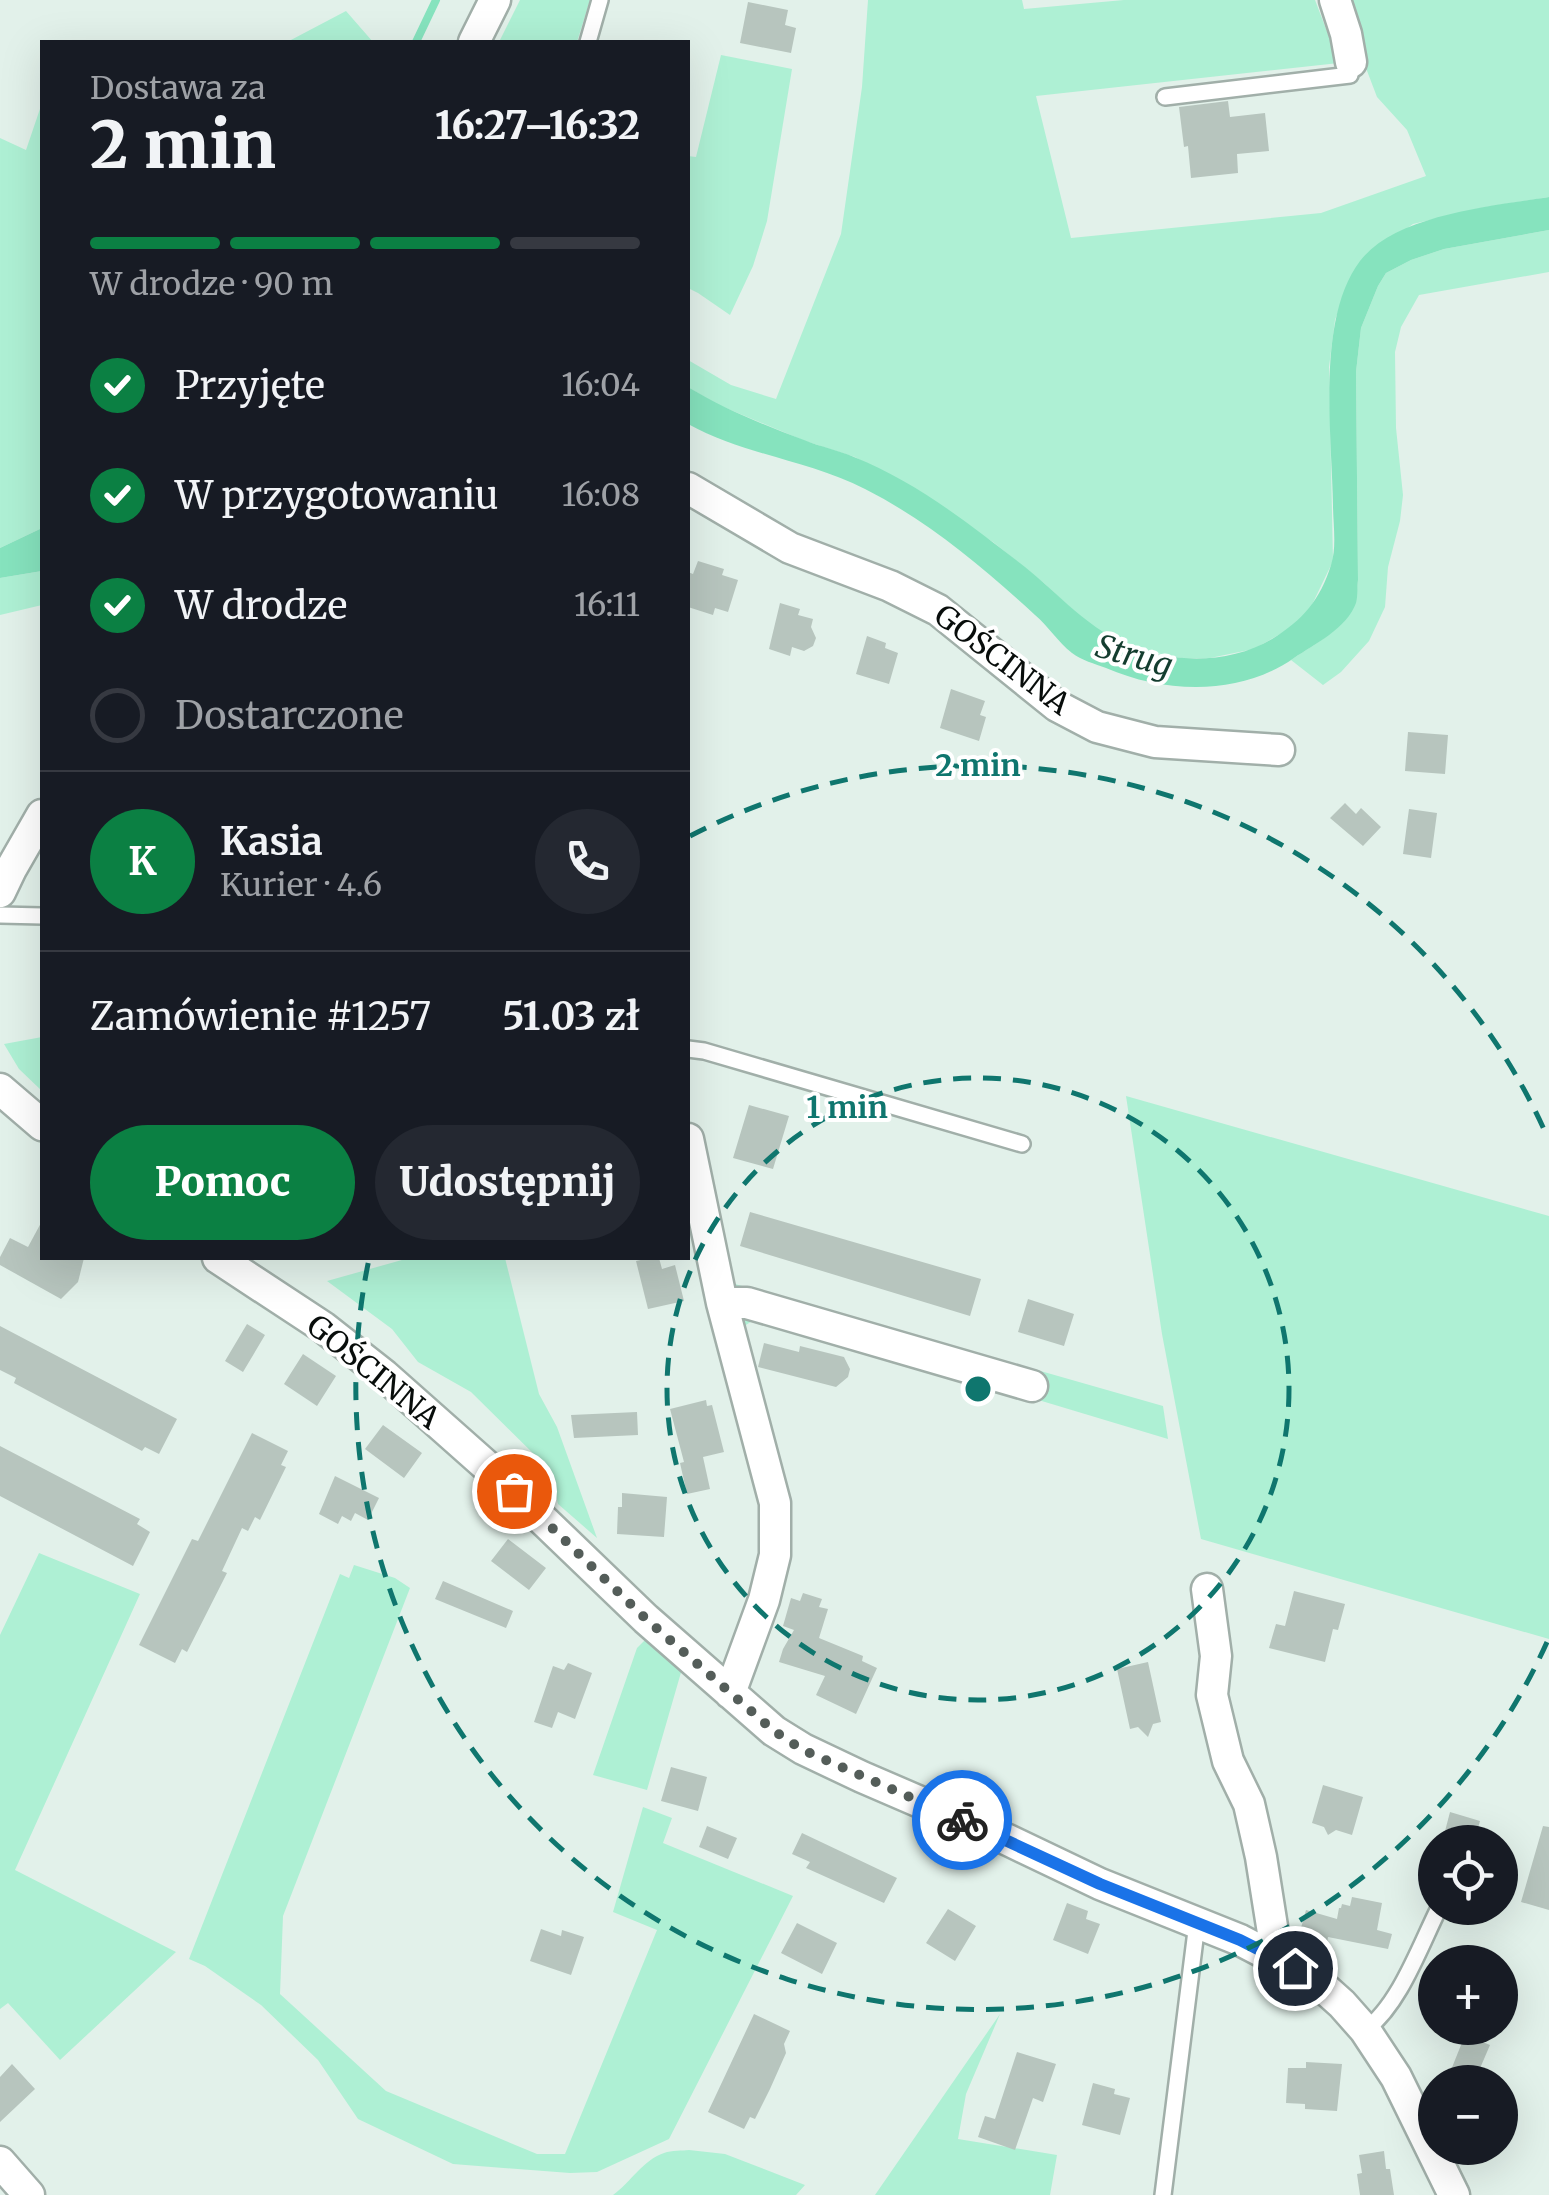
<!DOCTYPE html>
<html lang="pl">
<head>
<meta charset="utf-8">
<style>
	body { margin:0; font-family:Merriweather,serif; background:#242831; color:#f1f3f6; height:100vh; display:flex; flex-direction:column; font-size:38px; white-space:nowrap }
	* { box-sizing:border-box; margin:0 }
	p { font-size:32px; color:#9ea1a6 }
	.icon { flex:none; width:55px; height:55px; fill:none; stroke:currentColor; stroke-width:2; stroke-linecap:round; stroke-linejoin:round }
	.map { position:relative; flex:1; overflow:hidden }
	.side { position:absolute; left:40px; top:40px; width:650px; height:1220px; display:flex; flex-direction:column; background:#171b24; border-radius:0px; box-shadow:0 10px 40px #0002 }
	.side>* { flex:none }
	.controls { position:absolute; left:1418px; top:1825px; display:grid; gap:20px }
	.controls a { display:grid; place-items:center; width:100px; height:100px; border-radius:50%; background:#171b24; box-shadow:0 10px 40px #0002; font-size:50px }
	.pin { position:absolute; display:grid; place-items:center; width:85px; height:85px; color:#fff; margin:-42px; border:5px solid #fff; border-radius:50%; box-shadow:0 2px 10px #0007 }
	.courier { position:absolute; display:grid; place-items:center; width:100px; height:100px; margin:-50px; border:8px solid #1a73e8; border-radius:50%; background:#fff; color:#222; box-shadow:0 2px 12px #0007 }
	.overview em { font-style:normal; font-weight:800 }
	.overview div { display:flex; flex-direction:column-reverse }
	.overview { display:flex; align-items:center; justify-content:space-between; height:170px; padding:0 50px }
	h1 { font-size:65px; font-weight:800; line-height:75px }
	.bar { display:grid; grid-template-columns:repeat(4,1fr); gap:15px 10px; align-content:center; height:120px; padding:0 50px }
	.bar i { height:12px; border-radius:8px; background:#363941 }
	.bar .active { background:#0b8043 }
	.bar p { grid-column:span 4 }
	.line { display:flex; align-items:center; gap:25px; padding:0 50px; border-top:2px solid #363941 }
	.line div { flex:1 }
	.round { display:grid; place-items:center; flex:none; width:105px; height:105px; border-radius:52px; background:#242831 }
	ol { padding:0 50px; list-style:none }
	li { display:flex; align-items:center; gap:30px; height:110px }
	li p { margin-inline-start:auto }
	li .icon { padding:10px; border-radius:50%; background:#0b8043; color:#fff; stroke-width:4 }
	li:last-child { color:#9ea1a6 }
	li i { width:55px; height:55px; border:5px solid #363941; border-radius:50% }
	.cta { display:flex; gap:20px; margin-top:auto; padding:20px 50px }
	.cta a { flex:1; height:115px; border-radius:60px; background:#0b8043; color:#fff; font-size:40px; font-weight:800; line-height:115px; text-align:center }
	.cta a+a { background:#242831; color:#f1f3f6 }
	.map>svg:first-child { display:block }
	.green { fill:#aef0d4 }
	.water { fill:#86e3be }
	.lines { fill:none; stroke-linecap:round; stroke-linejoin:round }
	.stream { stroke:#86e3be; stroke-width:8 }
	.building { fill:#b7c5be }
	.service-casing { stroke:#a1afa9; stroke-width:20 }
	.minor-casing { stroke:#a1afa9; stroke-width:35 }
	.service { stroke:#fff; stroke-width:15 }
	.minor { stroke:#fff; stroke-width:30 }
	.done { stroke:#545d59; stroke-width:10; stroke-dasharray:0 18 }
	.route { stroke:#1a73e8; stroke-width:12 }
	.ring { fill:none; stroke:#0f766e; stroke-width:5; stroke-dasharray:18 12 }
	.labels { text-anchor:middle; stroke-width:8; stroke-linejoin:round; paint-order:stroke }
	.street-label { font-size:30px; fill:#080d0b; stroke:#fff }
	.water-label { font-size:32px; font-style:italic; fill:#143d2f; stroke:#fff }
	.centre { fill:#0f766e; stroke:#fff; stroke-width:5 }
	.ring-label { font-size:30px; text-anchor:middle; font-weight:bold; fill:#0f766e; stroke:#fff; stroke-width:8; stroke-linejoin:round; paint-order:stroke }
</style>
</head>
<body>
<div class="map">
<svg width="1549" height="2195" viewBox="0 0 1549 2195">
	<rect width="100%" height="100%" fill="#e2f1ea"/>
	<path class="green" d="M520 0H590L577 42H499Z
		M868 0H1022L1024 9 1124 0H1315L1339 63 1036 96 1071 238 1321 213 1426 176 1407 130 1377 97 1340 0H1549V197L1486 207 1413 224 1361 261 1346 290 1335 320 1329 367 1333 561 1309 611 1289 629 1254 649 1210 658H1182L1146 651 1114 639 1088 624 1045 584 993 542 855 457 805 441 714 403 688 387V360L731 385 776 399 841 234 862 87Z
		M346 11 373 42H288L289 41Z
		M721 55 792 69 767 221 753 266 730 315 698 293 688 288V156L696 157Z
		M42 103V528L0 548V138L26 150Z
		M1549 230V272L1419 295 1401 327 1395 352 1396 428 1403 495 1400 521 1388 567 1385 607 1369 641 1341 672 1323 685 1291 660C1313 645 1343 630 1354 605 1357 598 1357 588 1358 580L1356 372 1361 328 1378 286 1386 273 1411 260 1444 249Z
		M42 571V605L0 615V578Z
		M42 1037V1091L19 1069 4 1044Z
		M1126 1096 1549 1216V1639L1201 1539 1162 1334Z
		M409 1258H505L539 1394 557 1427 597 1538 558 1504 551 1471 471 1392 418 1362 392 1329 327 1281Z
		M721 1280 1163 1406 1168 1439 760 1316 735 1332Z
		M39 1553 140 1594 15 1870 176 1952 60 2060 8 2003 0 2009V1635Z
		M354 1565 395 1578 410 1588 283 1916 280 1994 386 2091 537 2154H565L657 1930 613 1912 643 1807 672 1818 663 1843 793 1896 669 2139 597 2172 570 2173 453 2164 358 2119 318 2060 261 2005 205 1966 189 1959 340 1574 349 1578Z
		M647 1638 682 1669 647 1790 593 1775 637 1648Z
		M1000 2014 966 2094 958 2139 1057 2155 1050 2195H875Z
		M689 2150 725 2154 805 2185 796 2195H613C631 2182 643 2160 664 2153 672 2150 682 2151 689 2150Z"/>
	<path class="water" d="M1549 197V230L1444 249 1411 260 1386 273 1378 286 1361 328 1356 372 1358 580C1357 587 1358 596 1356 603 1347 628 1315 644 1294 658 1240 696 1166 694 1106 668 1095 664 1081 660 1072 653 1058 642 1048 626 1035 615 983 567 928 521 865 489 808 460 744 455 688 424V387C724 409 764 425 804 440 821 447 838 450 854 457 917 482 972 526 1025 567 1066 600 1094 637 1148 652 1188 663 1235 661 1272 639 1303 620 1320 600 1331 565 1337 547 1333 523 1333 505 1332 435 1316 319 1360 261 1396 214 1494 206 1549 197Z
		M42 528V571L0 578V548Z"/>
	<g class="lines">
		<path class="stream" d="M416 42 436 0"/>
	</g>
	<path class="building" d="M748 2 788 10 785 25 796 28 791 53 740 43Z
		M1228 101 1230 117 1265 113 1269 151 1237 154 1238 173 1191 178 1188 146 1184 147 1179 107Z
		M698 561 724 569 722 575 738 580 728 612 715 608 713 615 688 607V572L693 574Z
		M780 603 800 609 798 615 813 619 811 627 816 638 813 646 804 651 792 647 790 656 769 649Z
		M867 636 886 643 885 648 898 653 889 684 856 674Z
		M951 689 985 701 980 715 986 717 979 741 940 728Z
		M1408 732 1448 735 1445 774 1405 771Z
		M1345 803 1356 814 1361 808 1381 827 1363 846 1330 818Z
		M1409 809 1437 813 1431 858 1403 854Z
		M749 1105 789 1116 773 1169 733 1158Z
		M750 1212 981 1279 970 1316 740 1246Z
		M42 1221V1258H84L78 1282 61 1299 0 1265V1257L10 1238 28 1247Z
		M650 1258H659L662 1269 675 1265 684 1301 648 1309 636 1261Z
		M1028 1299 1074 1314 1064 1346 1018 1332Z
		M247 1324 265 1335 243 1372 225 1361Z
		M0 1326 177 1419 159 1454 145 1447 142 1451 14 1383 16 1378 0 1370Z
		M764 1343 799 1352 800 1346 844 1357 850 1369 848 1377 836 1387 758 1367Z
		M303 1354 336 1376 317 1406 284 1384Z
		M706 1400 707 1406 712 1405 724 1452 703 1457 710 1489 687 1494 680 1463 684 1462 670 1409Z
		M637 1412 638 1435 574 1438 571 1415Z
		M383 1425 422 1453 404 1478 365 1449Z
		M252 1433 288 1451 281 1465 286 1467 260 1520 255 1517 248 1531 242 1528 222 1571 227 1573 187 1652 182 1649 175 1663 139 1645 192 1539 198 1541Z
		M0 1446 140 1519 137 1524 150 1532 133 1566 0 1496Z
		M335 1476 379 1498 368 1520 355 1513 351 1521 342 1516 338 1524 319 1514Z
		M622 1493 667 1497 664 1537 617 1534 618 1507H622Z
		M508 1539 546 1568 529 1590 491 1561Z
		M443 1581 513 1611 506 1628 435 1599Z
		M1294 1591 1345 1604 1338 1630 1333 1629 1325 1662 1269 1648 1276 1624 1285 1626Z
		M803 1593 822 1599 819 1607 828 1609 819 1638 863 1656 862 1661 877 1668 856 1714 816 1695 825 1676 779 1662 783 1649 794 1630 783 1626 791 1598 800 1601Z
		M1148 1662 1161 1722 1153 1724 1148 1737 1138 1727 1130 1729 1117 1669Z
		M568 1663 592 1673 575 1719 558 1712 552 1728 534 1722 553 1666 564 1670Z
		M671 1767 707 1777 698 1811 661 1801Z
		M1323 1785 1363 1797 1352 1835 1336 1830 1328 1835 1324 1827 1312 1823Z
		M1450 1812 1480 1821 1474 1842 1444 1835Z
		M707 1826 737 1838 728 1859 699 1847Z
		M1543 1826 1549 1827V1910L1521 1902Z
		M802 1833 897 1878 884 1903 806 1868 810 1862 792 1854Z
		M1352 1897 1382 1903 1377 1930 1392 1934 1388 1949 1328 1937 1327 1943 1299 1935 1306 1910 1337 1919 1339 1908H1341L1342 1904 1350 1906Z
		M1067 1903 1088 1911 1086 1919 1100 1924 1088 1954 1053 1940Z
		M948 1909 976 1926 955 1961 926 1943Z
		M797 1923 837 1943 822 1974 781 1953Z
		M541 1929 561 1936 562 1930 584 1937 571 1975 530 1961Z
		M754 2014 790 2031 784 2044 786 2053 770 2089 755 2119 750 2117 744 2129 708 2112Z
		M1465 2035 1490 2045 1475 2080 1451 2070Z
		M1017 2052 1056 2064 1043 2102 1033 2098 1015 2150 978 2137 985 2116 995 2119Z
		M1306 2062 1342 2064 1337 2111 1305 2109V2104L1286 2103 1288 2068H1306Z
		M12 2064 35 2089 0 2122V2077Z
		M1093 2083 1115 2089 1114 2094 1130 2098 1120 2135 1082 2125Z
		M1384 2151 1386 2169H1390L1394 2195H1360L1357 2174 1362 2173 1359 2155Z"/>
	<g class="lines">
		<g class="service-casing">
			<path id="service" d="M588 42 600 0
				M1165 97 1350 75 1351 62
				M0 915 42 916
				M688 1049 704 1051 1022 1144
				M1365 2030C1399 2006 1420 1946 1439 1908
				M1163 2195 1197 1923"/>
		</g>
		<g class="minor-casing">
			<path id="minor" d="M1335 0 1346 34 1351 62
				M474 42 495 0
				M688 488 790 548 890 586 938 610 1057 706 1097 727 1155 742 1279 750
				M0 892 11 869 42 815
				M0 1089 42 1125
				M688 1139 722 1303 775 1503V1555L764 1600 730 1693
				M218 1258 323 1327 384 1375 490 1469 646 1619 774 1731 803 1749 862 1777 1008 1840 1100 1884 1240 1940 1313 1978 1342 2004 1365 2030 1396 2077 1454 2195
				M722 1303H747L1032 1386
				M1207 1589 1216 1656 1212 1695 1228 1761 1249 1804 1261 1857 1277 1958
				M0 2162 29 2195"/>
		</g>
		<use href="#service" class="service"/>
		<use href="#minor" class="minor"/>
	</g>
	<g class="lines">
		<path class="done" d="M514 1491 646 1619 774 1731 803 1750 962 1820"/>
		<path class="route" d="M962 1820 1100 1884 1240 1940 1295 1968"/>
	</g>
	<g class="ring">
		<circle cx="978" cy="1389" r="311"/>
		<path d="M1547 1642A623 623 0 0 1 369 1259M690 836A623 623 0 0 1 1547 1136"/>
	</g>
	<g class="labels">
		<g class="street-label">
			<text transform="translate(1002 660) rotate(37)" y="10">GOŚCINNA</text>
			<text transform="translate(373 1372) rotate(39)" y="10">GOŚCINNA</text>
		</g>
		<g class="water-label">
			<text transform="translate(1134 656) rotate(16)" y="11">Strug</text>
		</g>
	</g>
	<circle cx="978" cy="1389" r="15" class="centre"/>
	<g class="ring-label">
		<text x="978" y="776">2 min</text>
		<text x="847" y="1118">1 min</text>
	</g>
</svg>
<div class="controls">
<a><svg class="icon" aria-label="locate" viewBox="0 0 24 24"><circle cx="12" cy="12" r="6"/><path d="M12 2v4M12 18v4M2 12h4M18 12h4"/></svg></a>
<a>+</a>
<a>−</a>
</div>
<div class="pin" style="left:514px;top:1491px;background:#ea580c"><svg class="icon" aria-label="bag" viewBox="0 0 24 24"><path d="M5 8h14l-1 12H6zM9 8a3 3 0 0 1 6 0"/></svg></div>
<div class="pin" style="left:1295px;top:1968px;background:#1f2937"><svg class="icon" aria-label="home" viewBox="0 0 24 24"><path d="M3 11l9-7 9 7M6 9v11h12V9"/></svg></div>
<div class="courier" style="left:962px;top:1820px"><svg class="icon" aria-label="bike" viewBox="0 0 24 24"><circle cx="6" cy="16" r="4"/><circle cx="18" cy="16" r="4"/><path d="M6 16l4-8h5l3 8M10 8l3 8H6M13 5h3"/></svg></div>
<section class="side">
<div class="overview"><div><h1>2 min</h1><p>Dostawa za</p></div><em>16:27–16:32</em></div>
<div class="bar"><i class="active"></i><i class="active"></i><i class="active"></i><i></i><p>W drodze · 90 m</p></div>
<ol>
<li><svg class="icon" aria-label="check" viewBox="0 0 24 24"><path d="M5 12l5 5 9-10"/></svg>Przyjęte<p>16:04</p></li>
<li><svg class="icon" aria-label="check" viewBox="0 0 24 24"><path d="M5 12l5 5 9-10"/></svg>W przygotowaniu<p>16:08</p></li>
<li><svg class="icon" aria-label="check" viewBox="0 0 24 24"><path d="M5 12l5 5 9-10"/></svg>W drodze<p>16:11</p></li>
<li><i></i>Dostarczone</li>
</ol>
<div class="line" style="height:180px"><b class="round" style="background:#0b8043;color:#fff">K</b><div><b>Kasia</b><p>Kurier · 4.6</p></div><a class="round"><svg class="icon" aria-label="phone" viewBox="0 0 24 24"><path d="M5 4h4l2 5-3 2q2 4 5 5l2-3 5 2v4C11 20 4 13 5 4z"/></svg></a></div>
<div class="line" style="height:130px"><div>Zamówienie #1257</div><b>51.03 zł</b></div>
<div class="cta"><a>Pomoc</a><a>Udostępnij</a></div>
</section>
</div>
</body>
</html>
